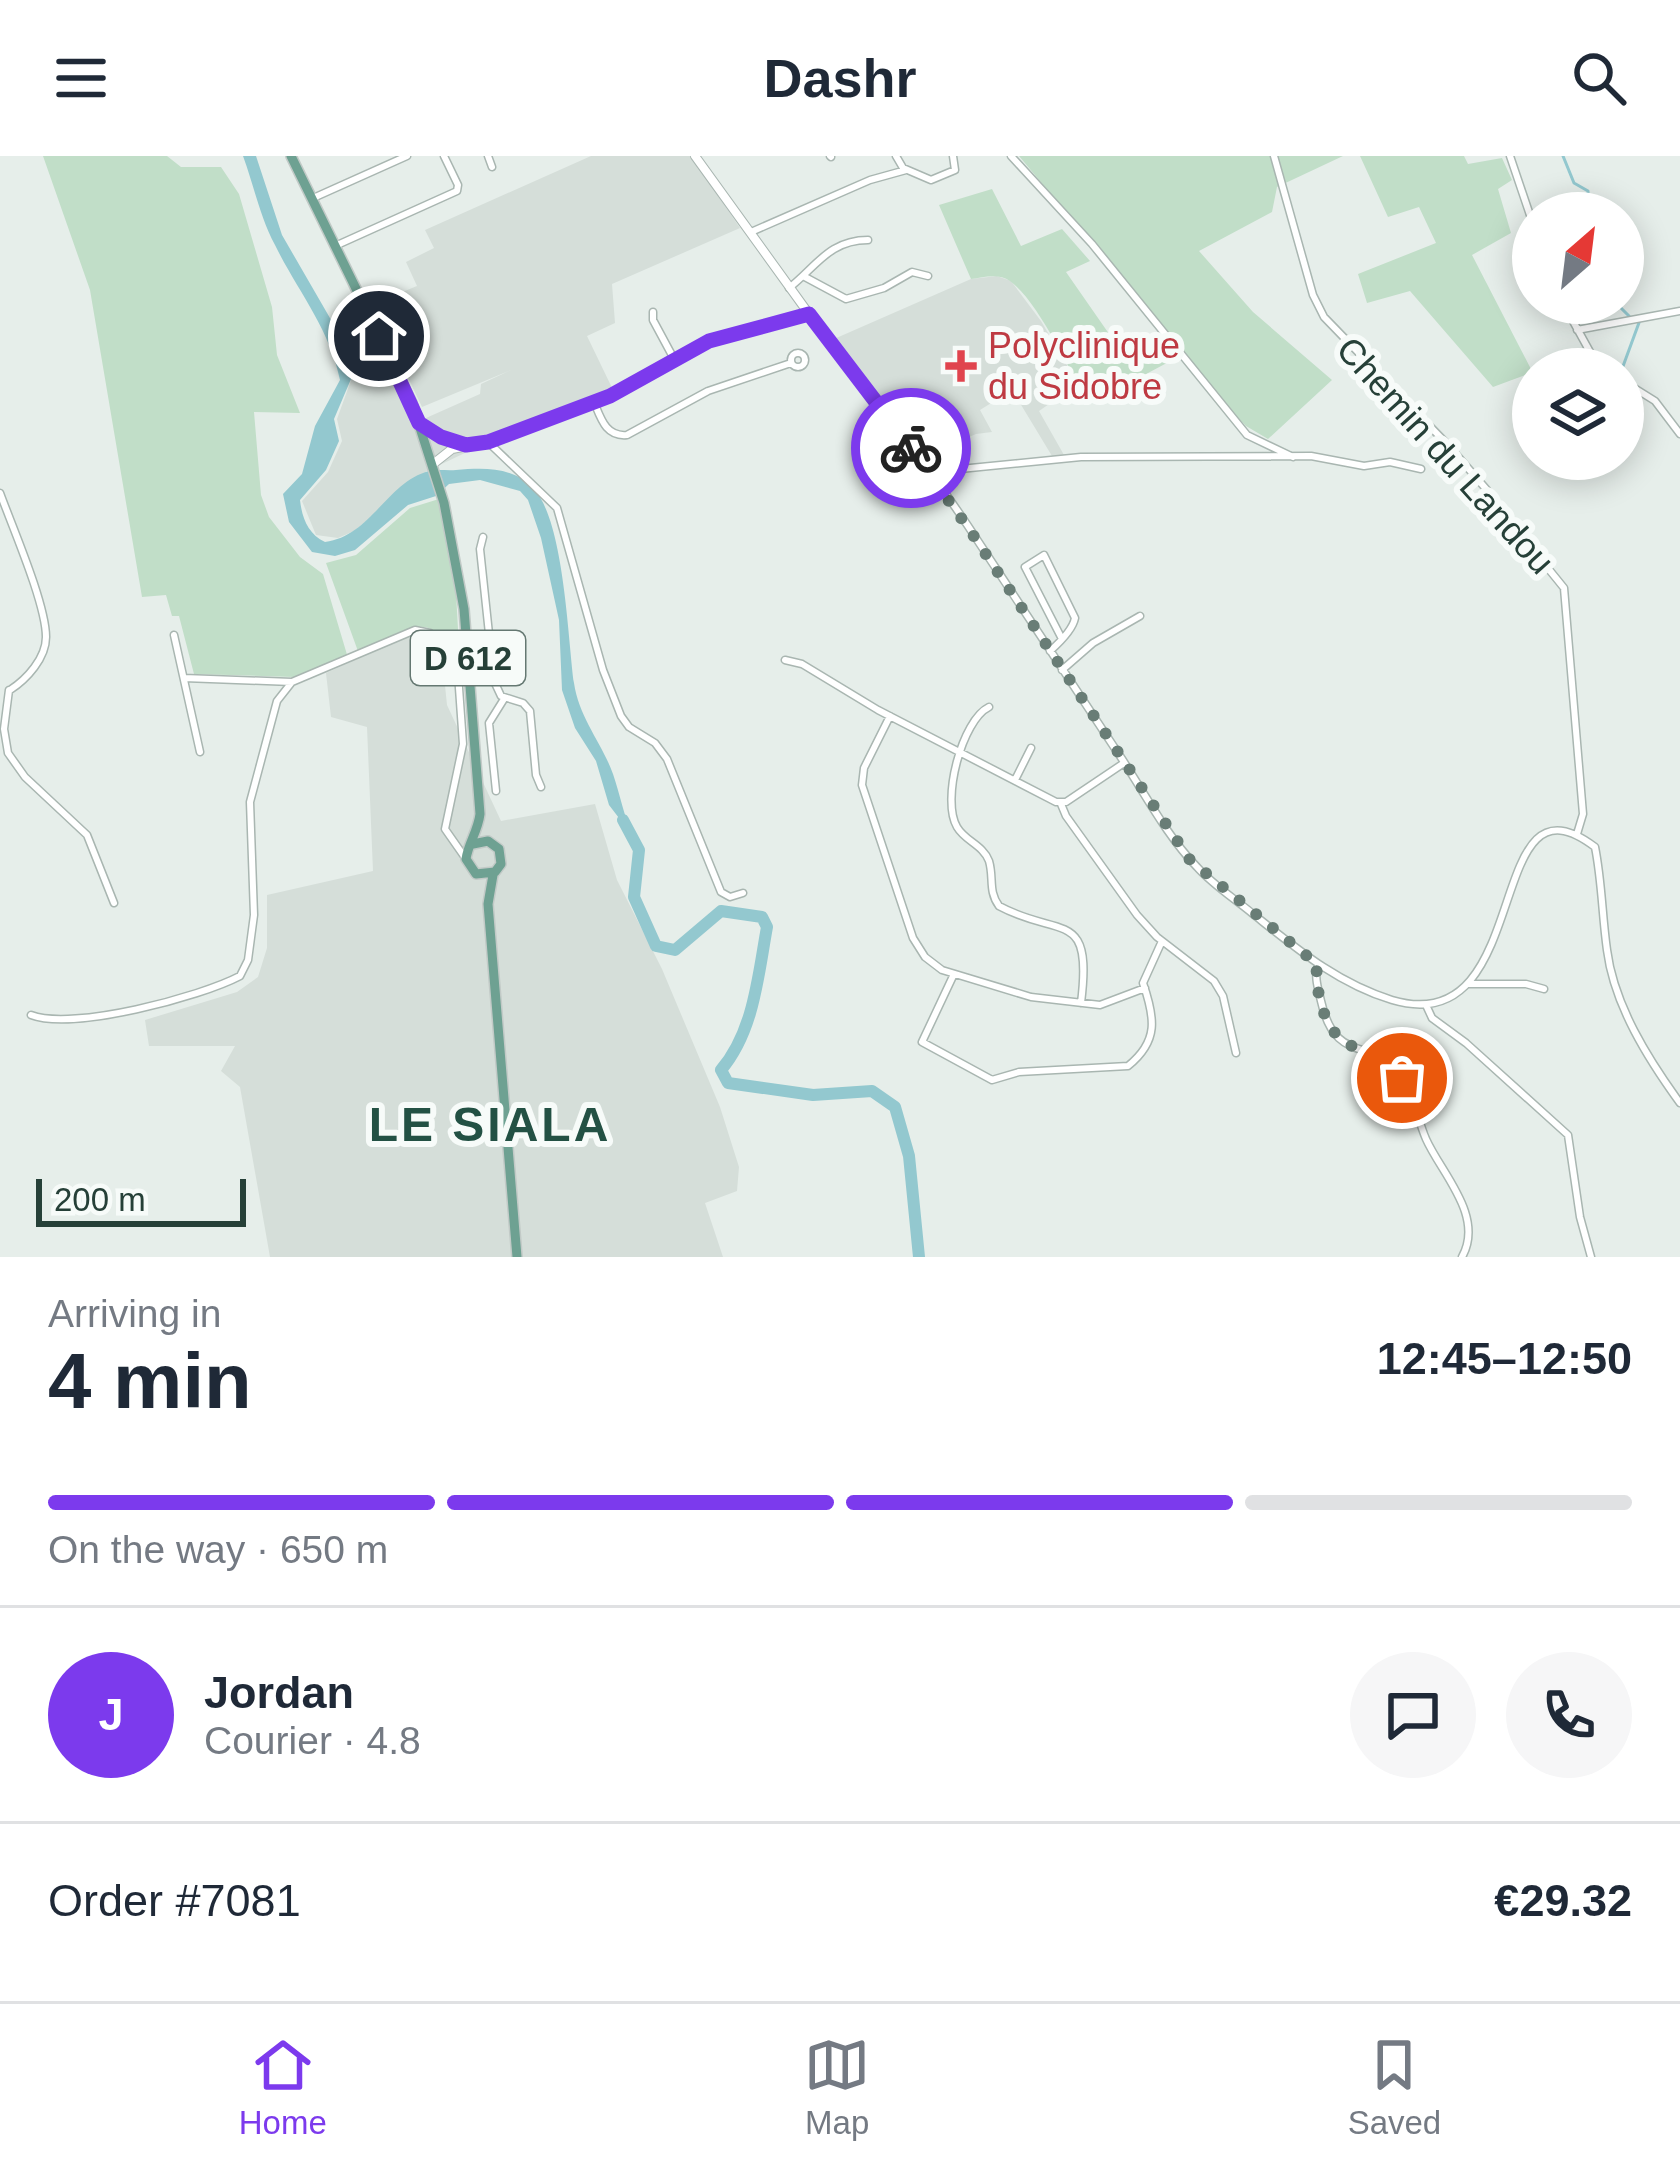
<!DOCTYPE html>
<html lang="en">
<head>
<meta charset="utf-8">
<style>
	body { margin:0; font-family:Arial,sans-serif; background:#f6f6f7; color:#1f2937; height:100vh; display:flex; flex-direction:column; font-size:45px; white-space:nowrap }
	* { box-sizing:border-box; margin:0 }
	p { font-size:39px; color:#747a83 }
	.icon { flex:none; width:66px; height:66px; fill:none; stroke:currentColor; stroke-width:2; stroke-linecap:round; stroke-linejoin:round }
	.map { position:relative; height:1101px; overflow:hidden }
	.side { display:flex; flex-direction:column; background:#fff; flex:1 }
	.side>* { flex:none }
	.needle { width:78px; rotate:28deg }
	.fabs { position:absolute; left:1512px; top:36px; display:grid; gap:24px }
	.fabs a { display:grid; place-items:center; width:132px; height:132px; border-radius:50%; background:#fff; box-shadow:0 6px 30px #0003; font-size:60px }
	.scale { position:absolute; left:36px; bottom:30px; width:210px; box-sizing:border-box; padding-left:12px; border:6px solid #264038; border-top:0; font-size:33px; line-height:42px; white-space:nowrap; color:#264038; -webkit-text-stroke:9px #f7fbf9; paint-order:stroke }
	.pin { position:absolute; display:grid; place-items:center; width:102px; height:102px; color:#fff; margin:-51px; border:6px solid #fff; border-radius:50%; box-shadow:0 3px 12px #0007 }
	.courier { position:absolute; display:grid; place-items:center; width:120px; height:120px; margin:-60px; border:9px solid #7c3aed; border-radius:50%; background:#fff; color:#222; box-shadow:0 3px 15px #0007 }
	.head em { font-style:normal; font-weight:700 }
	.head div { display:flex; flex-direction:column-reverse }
	.head { display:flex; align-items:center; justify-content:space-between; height:204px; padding:0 48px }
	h1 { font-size:78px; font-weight:700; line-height:90px }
	.bar { display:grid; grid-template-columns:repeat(4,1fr); gap:18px 12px; align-content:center; height:144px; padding:0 48px }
	.bar i { height:15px; border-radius:9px; background:#e0e1e3 }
	.bar .current { background:#7c3aed }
	.bar p { grid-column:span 4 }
	.line { display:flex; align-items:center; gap:30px; padding:0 48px; border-top:3px solid #e0e1e3 }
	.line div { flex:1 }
	.round { display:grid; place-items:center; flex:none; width:126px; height:126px; border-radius:63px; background:#f6f6f7 }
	header { display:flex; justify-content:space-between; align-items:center; height:156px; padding:0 48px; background:#fff; font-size:54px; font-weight:700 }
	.tabs { display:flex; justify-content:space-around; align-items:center; height:168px; border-top:3px solid #e0e1e3; background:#fff; font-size:33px; color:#747a83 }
	.tabs a { display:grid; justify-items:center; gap:6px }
	.tabs .current { color:#7c3aed }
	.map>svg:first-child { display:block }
	.built { fill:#d5ded9 }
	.green { fill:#c1dec8 }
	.water { fill:#93c8cf }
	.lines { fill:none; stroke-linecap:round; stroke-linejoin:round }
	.stream { stroke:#93c8cf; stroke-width:3 }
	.river { stroke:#93c8cf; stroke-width:12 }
	.minor-casing { stroke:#a9b6b1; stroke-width:9 }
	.tertiary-casing { stroke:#a9b6b1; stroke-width:10 }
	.primary-casing { stroke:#c2cac7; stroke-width:12 }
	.minor { stroke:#fff; stroke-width:6 }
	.tertiary { stroke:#fff; stroke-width:8 }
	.primary { stroke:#6ea192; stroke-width:9 }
	.done { stroke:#697d76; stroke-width:12; stroke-dasharray:0 21.6 }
	.route { stroke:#7c3aed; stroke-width:15 }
	.health-dot { fill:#e0444e; stroke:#f7fbf9; stroke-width:4.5 }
	.labels { text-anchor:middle; stroke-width:12; stroke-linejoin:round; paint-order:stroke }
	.shield { fill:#f7fbf9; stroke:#657872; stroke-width:3 }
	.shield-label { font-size:33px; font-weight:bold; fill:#264038 }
	.health-label { font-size:36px; fill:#be3a42; stroke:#f7fbf9; text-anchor:start }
	.street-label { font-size:36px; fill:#264038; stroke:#f7fbf9 }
	.district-label { font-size:48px; font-weight:bold; letter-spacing:3px; fill:#235144; stroke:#f7fbf9 }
</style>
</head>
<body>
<header><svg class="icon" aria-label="menu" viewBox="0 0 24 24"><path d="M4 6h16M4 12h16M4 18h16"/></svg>Dashr<svg class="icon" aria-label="search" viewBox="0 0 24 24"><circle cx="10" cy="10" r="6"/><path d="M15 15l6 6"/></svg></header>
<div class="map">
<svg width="1680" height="1101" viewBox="0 0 1680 1101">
	<rect width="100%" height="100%" fill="#e6eeea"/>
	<path class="built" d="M591 0H691L740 72 612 128 615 167 587 180 615 238 488 286 427 315 354 375 338 382 316 379 302 345 328 316 342 285 337 263 354 216 386 207 417 266 480 238 481 228 511 214 422 251 373 148 417 130 406 106 434 92 425 74Z
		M997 120 1011 125 1041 165 1078 228 1039 255 1064 299 1052 300 1012 234 980 254 992 276 976 278 955 287 963 307 934 309 834 183 971 123Z
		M415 477 426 478 442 500 447 549 501 665 595 648 617 724 662 813 720 951 739 1011 737 1035 705 1047 723 1101H270L240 931 221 915 235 890H149L145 864 237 836 258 821 267 792V739L373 715 367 571 331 561 326 517Z"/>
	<path class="green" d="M43 0H167L181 11H221L239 38 272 151 277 199 300 257 254 256 261 339 269 361 300 401 323 418 348 502 294 521 194 518 179 460H172L166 439 142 441 90 134Z
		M1019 0H1343L1277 31 1272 56 1199 95 1253 156 1332 224 1268 283 1246 270 1178 201 1090 248C1069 215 1039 146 1010 125 999 117 984 121 971 123L939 49 992 33 1021 90 1062 73 1090 105 1066 116 1114 185H1133L1148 200 1173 184Z
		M1360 0H1464L1468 8 1502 2 1512 24 1498 33 1511 77 1472 99 1533 217V231L1528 218 1493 231 1410 135 1367 147 1358 118 1436 87 1419 51 1388 61Z
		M439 343 455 419 459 491 453 493C446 487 438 478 431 473 411 463 376 490 359 498L326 407 356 399 410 352Z"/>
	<path class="water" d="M243 0H256L282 79 334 169 354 216 334 263 339 285 326 314 300 344C302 362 308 378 325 386 371 380 387 326 429 315 437 313 448 315 456 314 483 312 512 310 533 332 564 363 568 483 574 527 579 562 602 587 613 618 620 639 624 659 632 679L609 649 596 605 575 572 562 534 559 464 541 382 528 344 520 335 480 324 449 328 436 340 408 349 355 394 335 400 312 396 289 366 283 338 302 318 315 270 340 224C329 171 298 136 275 89 260 61 254 30 243 0Z"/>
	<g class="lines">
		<path class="stream" d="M1563 0 1574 27 1588 35V57
			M1616 147 1629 160
			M1622 213 1640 164
			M1623 247 1631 283"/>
		<path class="river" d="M623 664 639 694 634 741 656 790 675 794 721 755 762 761 767 771C758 820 754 875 721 914L728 927 813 939 872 935 895 951 909 1000 919 1101"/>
		<g class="minor-casing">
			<path id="minor" d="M488 0 492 11
				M830 0 831 1
				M896 0 903 12 931 24 955 14 953 0
				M1011 0 1092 88 1247 279 1293 301
				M1274 0 1313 139 1324 161 1447 288 1487 334 1508 377 1547 411 1564 432 1583 658 1577 678
				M1510 0 1533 68
				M311 43 407 0
				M751 76 870 24 906 14
				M335 90 457 35 458 29 444 0
				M805 121 846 143 884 132 912 116 928 120
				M789 132C816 111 829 84 868 84
				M1563 147 1595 205 1604 213
				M653 156V164L674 203
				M809 158C863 228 919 297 968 370 1017 444 1065 518 1114 591 1141 630 1164 677 1197 711 1213 729 1235 743 1253 758 1297 793 1337 827 1392 844 1537 887 1481 604 1595 691 1602 726 1602 759 1607 794 1614 849 1648 903 1680 947
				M1577 174 1680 155
				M791 204a7 7 0 1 1 14 0a7 7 0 1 1-14 0Z
				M1623 225 1655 245 1680 278
				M594 246C601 263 606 281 627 279L708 235 791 207
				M488 286 557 352 603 514 621 560 629 571 655 587 667 603 721 736 730 741 743 737
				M930 316 1081 301 1311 300 1364 310 1390 306 1421 313
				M0 337C12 370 46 448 46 481 46 502 27 523 10 534
				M174 479 200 596
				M1050 495C1059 487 1073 473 1075 462L1044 399 1025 411 1062 483
				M785 504 802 508 878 554 1056 646H1066L1124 607
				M492 506 494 525 501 540 523 547 530 555 536 619 541 631
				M469 508 492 506 480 393 483 381
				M1062 514 1093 487 1140 460
				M184 522 292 526
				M9 534 4 573 8 597 25 621 87 679 114 747
				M989 551C962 564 941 644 957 671 965 685 983 689 989 705 994 722 988 735 999 750 1060 783 1093 751 1081 847
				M890 560 864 612 862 629 913 782 925 801 942 814 1031 841 1100 849 1145 832
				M1015 624 1031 592
				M496 635 489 567 504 543
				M1061 648 1066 660 1137 759 1157 781 1214 825 1223 840 1236 897
				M1318 809C1314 821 1318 832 1321 845 1335 908 1369 882 1398 915 1414 935 1416 960 1426 983 1441 1017 1485 1060 1462 1101
				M954 818 922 886 992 924 1019 916 1128 910C1159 885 1155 862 1143 827L1162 785
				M1468 828H1526L1544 833
				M1426 849 1432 862 1466 887 1568 979 1580 1061 1591 1101
				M31 859C73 875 200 841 240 820L248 804 254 759 250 646 277 545 292 526 415 474 430 477 457 504 463 588 445 673 466 703"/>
		</g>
		<g class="tertiary-casing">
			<path id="tertiary" d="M420 267 441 281 465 289
				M433 308 452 293 488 286 615 238 708 185 809 158 695 0"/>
		</g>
		<g class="primary-casing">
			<path id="primary" d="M291 0 412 247 444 347 464 453 480 658C478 675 468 688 466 703L476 718 495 716 501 708 499 693 488 685 473 688
				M493 719 488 748 517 1101"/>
		</g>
		<use href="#minor" class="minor"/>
		<use href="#tertiary" class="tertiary"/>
		<use href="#primary" class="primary"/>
	</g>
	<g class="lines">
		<path class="done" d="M911 292 969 373 1190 704 1318 809C1314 822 1318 834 1321 847 1335 904 1374 885 1402 922"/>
		<path class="route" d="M379 180 419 267 441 281 466 289 488 286 610 240 709 185 809 158 911 292"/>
	</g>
	<path class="health-dot" d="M955 192h12v12h12v12h-12v12h-12v-12h-12v-12h12z"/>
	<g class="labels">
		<rect class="shield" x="411" y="475" width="114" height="54" rx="9"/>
		<g class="shield-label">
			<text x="468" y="514">D 612</text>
		</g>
		<g class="health-label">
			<text x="988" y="202">Polyclinique<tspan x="988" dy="41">du Sidobre</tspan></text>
		</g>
		<g class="street-label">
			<text transform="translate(1446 299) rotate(48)" y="13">Chemin du Landou</text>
		</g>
		<g class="district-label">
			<text x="490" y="985">LE SIALA</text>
		</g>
	</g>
</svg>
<div class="fabs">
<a><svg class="needle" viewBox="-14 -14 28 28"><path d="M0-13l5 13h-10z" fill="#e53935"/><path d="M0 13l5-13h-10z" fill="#747a83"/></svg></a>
<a><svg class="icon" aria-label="layers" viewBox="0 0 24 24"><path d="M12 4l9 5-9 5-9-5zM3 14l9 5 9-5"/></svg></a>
</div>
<div class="scale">200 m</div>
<div class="pin" style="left:1402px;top:922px;background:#ea580c"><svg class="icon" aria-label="bag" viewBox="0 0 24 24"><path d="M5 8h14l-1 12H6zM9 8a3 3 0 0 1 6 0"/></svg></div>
<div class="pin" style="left:379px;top:180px;background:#1f2937"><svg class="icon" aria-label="home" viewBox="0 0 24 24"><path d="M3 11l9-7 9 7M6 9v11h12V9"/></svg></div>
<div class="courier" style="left:911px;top:292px"><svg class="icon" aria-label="bike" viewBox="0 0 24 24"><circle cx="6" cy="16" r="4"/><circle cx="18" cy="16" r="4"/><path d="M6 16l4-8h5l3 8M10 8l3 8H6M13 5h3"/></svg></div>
</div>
<section class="side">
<div class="head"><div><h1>4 min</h1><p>Arriving in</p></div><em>12:45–12:50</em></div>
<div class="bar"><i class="current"></i><i class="current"></i><i class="current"></i><i></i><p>On the way · 650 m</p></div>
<div class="line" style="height:216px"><b class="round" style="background:#7c3aed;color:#fff">J</b><div><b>Jordan</b><p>Courier · 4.8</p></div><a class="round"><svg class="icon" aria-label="chat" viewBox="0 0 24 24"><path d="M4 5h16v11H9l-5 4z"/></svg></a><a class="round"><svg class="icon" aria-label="phone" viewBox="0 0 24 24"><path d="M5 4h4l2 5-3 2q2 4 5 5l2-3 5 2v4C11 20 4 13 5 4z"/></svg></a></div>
<div class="line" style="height:156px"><div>Order #7081</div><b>€29.32</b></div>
</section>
<nav class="tabs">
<a class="current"><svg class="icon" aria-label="home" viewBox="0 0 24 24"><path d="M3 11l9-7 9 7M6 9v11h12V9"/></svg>Home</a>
<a><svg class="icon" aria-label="map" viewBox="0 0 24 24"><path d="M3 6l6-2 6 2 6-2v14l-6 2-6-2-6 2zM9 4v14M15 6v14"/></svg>Map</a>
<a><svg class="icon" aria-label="saved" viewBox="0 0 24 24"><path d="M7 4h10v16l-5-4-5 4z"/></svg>Saved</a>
</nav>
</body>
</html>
